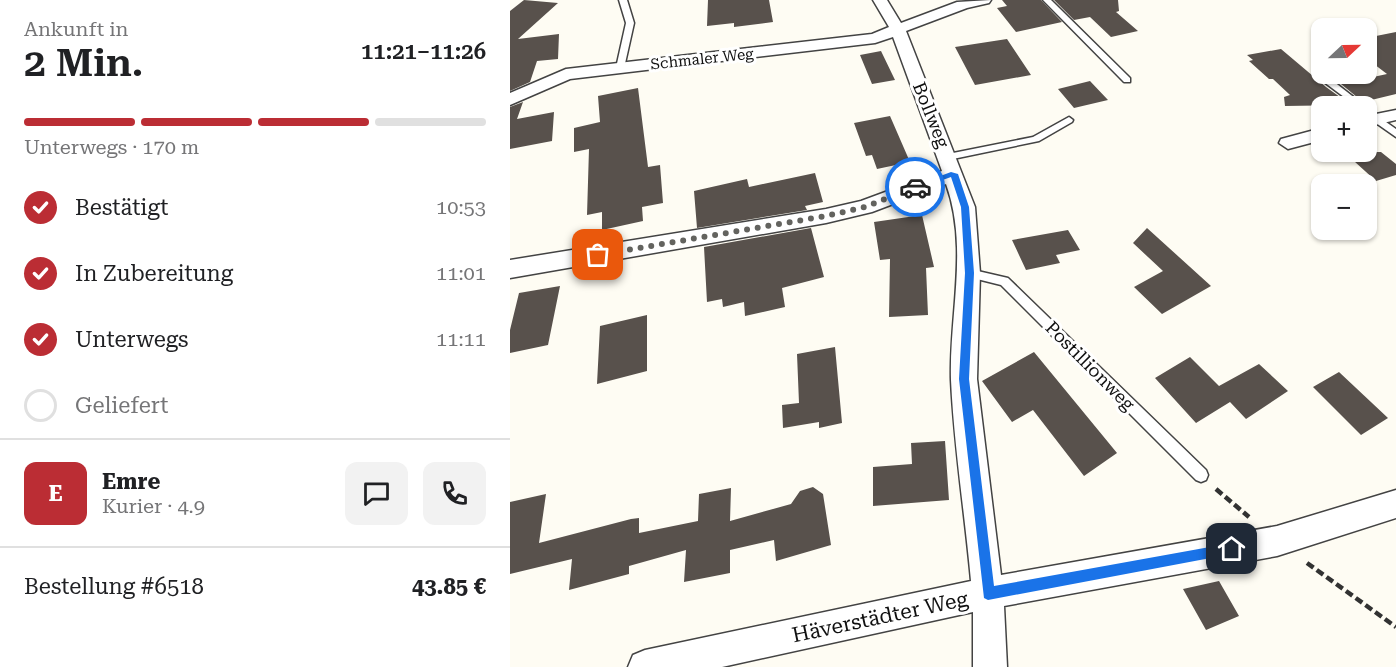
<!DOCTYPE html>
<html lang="de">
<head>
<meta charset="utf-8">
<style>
	body { margin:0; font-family:"Roboto Serif",serif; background:#f2f2f2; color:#202124; height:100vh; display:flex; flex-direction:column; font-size:22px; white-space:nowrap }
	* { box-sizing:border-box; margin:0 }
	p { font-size:20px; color:#757577 }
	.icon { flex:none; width:33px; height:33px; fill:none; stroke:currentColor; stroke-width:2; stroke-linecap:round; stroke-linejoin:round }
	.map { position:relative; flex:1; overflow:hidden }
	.drawer { display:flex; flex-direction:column; background:#fff; width:510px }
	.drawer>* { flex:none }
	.needle { width:39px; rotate:68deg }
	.fabs { position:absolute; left:801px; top:18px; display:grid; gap:12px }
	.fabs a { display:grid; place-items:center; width:66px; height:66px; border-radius:12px; background:#fff; box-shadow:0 2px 4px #0004; font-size:30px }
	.pin { position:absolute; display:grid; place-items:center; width:51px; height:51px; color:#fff; margin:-26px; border-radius:12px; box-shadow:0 3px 9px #0006 }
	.courier { position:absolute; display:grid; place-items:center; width:60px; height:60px; margin:-30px; border:4px solid #1a73e8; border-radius:50%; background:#fff; color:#222; box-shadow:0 2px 8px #0007 }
	.overview em { font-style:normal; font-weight:600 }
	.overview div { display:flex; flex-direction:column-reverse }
	.overview { display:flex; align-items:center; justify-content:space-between; height:102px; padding:0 24px }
	h1 { font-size:39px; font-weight:600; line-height:45px }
	.bar { display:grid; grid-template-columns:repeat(4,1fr); gap:9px 6px; align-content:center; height:72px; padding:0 24px }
	.bar i { height:8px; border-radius:4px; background:#e0e0e0 }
	.bar .current { background:#bb2d34 }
	.bar p { grid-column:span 4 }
	.line { display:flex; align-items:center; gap:15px; padding:0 24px; border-top:2px solid #e0e0e0 }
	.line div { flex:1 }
	.round { display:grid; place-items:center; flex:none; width:63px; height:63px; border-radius:12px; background:#f2f2f2 }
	ol { padding:0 24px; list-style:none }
	li { display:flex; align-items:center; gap:18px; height:66px }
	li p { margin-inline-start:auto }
	li .icon { padding:6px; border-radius:50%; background:#bb2d34; color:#fff; stroke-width:4 }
	li:last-child { color:#757577 }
	li i { width:33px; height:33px; border:3px solid #e0e0e0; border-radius:50% }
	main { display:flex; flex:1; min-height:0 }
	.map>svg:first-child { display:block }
	.building { fill:#58514c }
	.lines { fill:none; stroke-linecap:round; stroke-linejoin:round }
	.lane-casing { stroke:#434343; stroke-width:3 }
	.street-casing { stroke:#434343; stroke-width:3 }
	.path { stroke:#323232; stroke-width:4.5; stroke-dasharray:8 4; stroke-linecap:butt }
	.lane { fill:#fff; fill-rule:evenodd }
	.street { fill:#fff; fill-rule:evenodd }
	.route { fill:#1a73e8 }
	.done { stroke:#63635f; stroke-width:6; stroke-dasharray:0 10.8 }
	.labels { text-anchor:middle; stroke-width:6; stroke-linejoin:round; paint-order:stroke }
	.far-street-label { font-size:15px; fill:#101010; stroke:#fff }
	.street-label { font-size:18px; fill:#101010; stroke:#fff }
	.near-street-label { font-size:21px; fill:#101010; stroke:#fff }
</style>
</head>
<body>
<main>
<section class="drawer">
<div class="overview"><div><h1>2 Min.</h1><p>Ankunft in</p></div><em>11:21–11:26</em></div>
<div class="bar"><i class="current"></i><i class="current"></i><i class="current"></i><i></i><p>Unterwegs · 170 m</p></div>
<ol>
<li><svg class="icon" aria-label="check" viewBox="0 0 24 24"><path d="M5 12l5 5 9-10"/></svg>Bestätigt<p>10:53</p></li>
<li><svg class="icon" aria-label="check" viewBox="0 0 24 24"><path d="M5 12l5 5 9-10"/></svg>In Zubereitung<p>11:01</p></li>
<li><svg class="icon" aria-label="check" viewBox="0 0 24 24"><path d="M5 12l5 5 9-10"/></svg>Unterwegs<p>11:11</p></li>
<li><i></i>Geliefert</li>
</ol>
<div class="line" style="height:108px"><b class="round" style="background:#bb2d34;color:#fff">E</b><div><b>Emre</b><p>Kurier · 4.9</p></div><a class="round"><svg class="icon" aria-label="chat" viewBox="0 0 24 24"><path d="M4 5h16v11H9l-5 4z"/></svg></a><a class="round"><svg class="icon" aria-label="phone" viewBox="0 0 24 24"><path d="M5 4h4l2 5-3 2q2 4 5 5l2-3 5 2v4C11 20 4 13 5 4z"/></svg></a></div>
<div class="line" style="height:78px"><div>Bestellung #6518</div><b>43.85 €</b></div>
</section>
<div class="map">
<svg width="886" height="667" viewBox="0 0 886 667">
	<rect width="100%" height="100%" fill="#fefcf3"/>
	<path class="building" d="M14 0 48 3 8 39 49 34 48 59 27 61 20 82 0 91V11Z
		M198 0H259L263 22 224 27V23L197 26Z
		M492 0H531L552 22 506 32 487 8 497 6Z
		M544 0H608L609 11 606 12 628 31 601 37 580 17 564 20Z
		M886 32V94L853 102 831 84 877 74 856 58V38Z
		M497 39 521 75 465 85 445 47Z
		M771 49 816 87 841 105 775 106 774 97 780 95 763 79H759L739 61 743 60 737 55Z
		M371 51 385 80 362 84 350 55Z
		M580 81 598 100 564 108 548 89Z
		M128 88 138 167 150 165 153 203 132 207 133 221 92 230V212L77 215 79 149 64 152V128L90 122 88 96Z
		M13 102 7 119 44 112 42 141 0 149V107Z
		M380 116 400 162 367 169 362 155 356 156 344 123Z
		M834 152H871L886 164V175L866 181Z
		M305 173 313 202 295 206 297 210 187 228 184 191 237 179 239 187Z
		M412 215 424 267 416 268 418 315 379 317 380 259 370 260 364 222Z
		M301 228 314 277 272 288 275 307 235 316 234 302 213 307 212 299 197 302 194 247Z
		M637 228 701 286 652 314 624 287 653 271 623 243Z
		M558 230 570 250 546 255 550 263 516 270 502 240Z
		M50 286 38 345 0 353V330L9 293Z
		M137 315V371L87 384 90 326Z
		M325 347 332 423 309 428V422L273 428 272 405 289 403 287 354Z
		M524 352 607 453 574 476 523 410 502 422 472 381Z
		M680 357 709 386 749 364 778 391 736 419 720 402 686 423 645 378Z
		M829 372 878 418 851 435 803 387Z
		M435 441 439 500 363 506V467L402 464 401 443Z
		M303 487 313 494 321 545 266 561 264 540 220 550V573L174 582 176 550 119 566V574L59 590 62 559 0 574V502L36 494 29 543 121 519 129 518V533L188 521 189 494 221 488 220 521 281 504 290 491Z
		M709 581 729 616 696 630 673 589Z"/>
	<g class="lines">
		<g class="lane-casing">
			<path id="lane" d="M109 0H117L124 23 114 68 110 70 106 68 116 23Z
				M533 0H541L620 78V82H614Z
				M806 72 814 74 855 106H846L806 76Z
				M856 108 886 129V137L856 116Z
				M559 117 563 120 562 122 529 141 438 160 433 157 438 154 523 137Z
				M459 269 498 278 696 470 698 475 696 480 691 482 686 480 491 285 455 276 453 273 455 270Z"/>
		</g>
		<g class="street-casing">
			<path id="street" d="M363 0H377L391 23 447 2 481 0 479 3 457 8 396 31 465 207 470 273 467 379 491 575 767 526 886 490V518L767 556 494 606 497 667H463V612L212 667H118L123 655 135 650 461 581C455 514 444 447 441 380 439 315 459 247 436 184L362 212 316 223 0 278V260L316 209 351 201 432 171 383 37 365 43 60 79 0 105V93L56 69 362 34 379 27Z
				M886 110V120L856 127V116Z
				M812 128V140L778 149 769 143 771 139Z"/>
		</g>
		<path class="path" d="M706 489 739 517
			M797 563 886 627"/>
		<use href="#lane" class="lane"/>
		<use href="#street" class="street"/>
	</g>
	<path class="route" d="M441 172 448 174 459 207 464 273 459 379 484 586 722 543 727 545V553L478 600 474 598 449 379 455 273 451 207 441 177 405 190 401 187Z"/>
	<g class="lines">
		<path class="done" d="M88 255 316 216 355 207 405 187"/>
	</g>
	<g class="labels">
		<g class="far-street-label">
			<text transform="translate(192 59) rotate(-6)" y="5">Schmaler Weg</text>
		</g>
		<g class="street-label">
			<text transform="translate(421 115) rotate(68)" y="6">Bollweg</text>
			<text transform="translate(580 366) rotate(45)" y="6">Postillionweg</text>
		</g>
		<g class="near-street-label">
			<text transform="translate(370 617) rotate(-12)" y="7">Häverstädter Weg</text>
		</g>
	</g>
</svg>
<div class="fabs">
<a><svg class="needle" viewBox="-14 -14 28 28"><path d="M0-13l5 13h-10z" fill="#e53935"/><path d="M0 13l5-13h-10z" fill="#757577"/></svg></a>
<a>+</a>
<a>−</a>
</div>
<div class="pin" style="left:88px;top:255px;background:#ea580c"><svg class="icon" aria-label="bag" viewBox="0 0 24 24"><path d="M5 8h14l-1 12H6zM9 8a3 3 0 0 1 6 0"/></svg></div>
<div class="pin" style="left:722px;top:549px;background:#1f2937"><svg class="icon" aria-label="home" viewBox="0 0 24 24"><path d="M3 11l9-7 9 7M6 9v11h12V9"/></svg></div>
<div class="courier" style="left:405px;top:187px"><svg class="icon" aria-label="car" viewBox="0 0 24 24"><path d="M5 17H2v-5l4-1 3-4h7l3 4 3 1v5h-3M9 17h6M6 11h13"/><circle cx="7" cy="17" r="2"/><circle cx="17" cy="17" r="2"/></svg></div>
</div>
</main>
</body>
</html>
